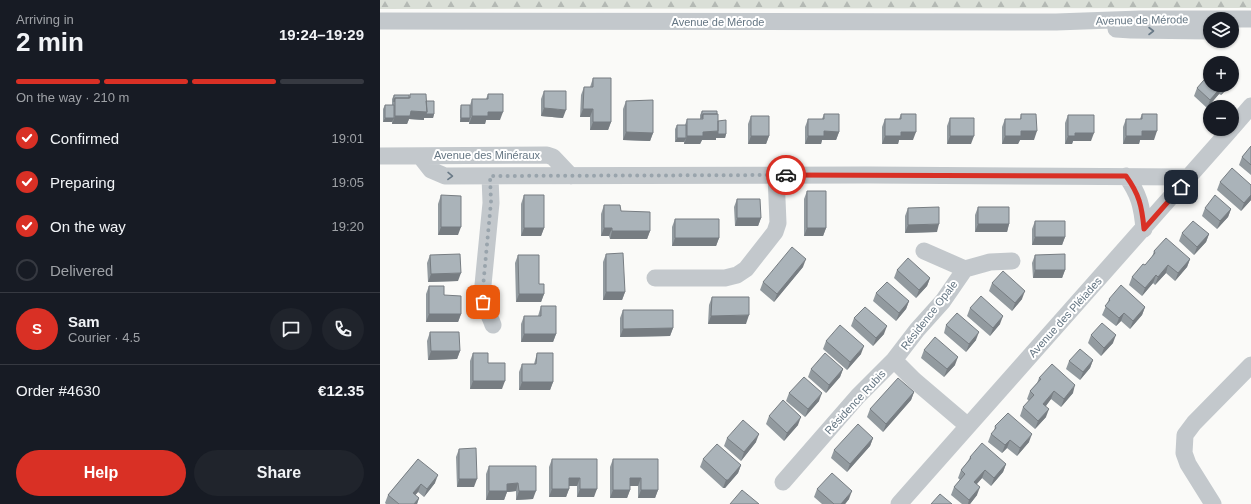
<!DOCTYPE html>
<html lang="en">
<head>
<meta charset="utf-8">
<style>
	body { margin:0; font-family:Arial,sans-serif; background:#20242c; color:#f1f3f6; height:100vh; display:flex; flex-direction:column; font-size:15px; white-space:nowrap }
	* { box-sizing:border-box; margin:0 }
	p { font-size:13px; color:#9ea1a6 }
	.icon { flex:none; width:22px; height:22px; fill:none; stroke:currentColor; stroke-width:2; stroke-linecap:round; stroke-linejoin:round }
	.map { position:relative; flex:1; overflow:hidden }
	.details { display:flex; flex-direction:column; background:#171b24; width:380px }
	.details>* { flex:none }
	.controls { position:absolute; left:823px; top:12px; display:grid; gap:8px }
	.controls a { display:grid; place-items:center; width:36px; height:36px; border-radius:50%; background:#171b24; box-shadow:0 1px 3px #0004; font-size:20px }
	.pin { position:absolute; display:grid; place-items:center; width:34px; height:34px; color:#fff; margin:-17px; border-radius:8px; box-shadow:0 2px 6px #0006 }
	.courier { position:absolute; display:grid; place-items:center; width:40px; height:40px; margin:-20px; border:3px solid #d93025; border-radius:50%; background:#fff; color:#222; box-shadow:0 1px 5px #0007 }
	.head em { font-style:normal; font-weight:700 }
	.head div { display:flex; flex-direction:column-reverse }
	.head { display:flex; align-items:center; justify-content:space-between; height:68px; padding:0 16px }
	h1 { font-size:26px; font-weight:700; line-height:30px }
	.bar { display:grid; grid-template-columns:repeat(4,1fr); gap:6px 4px; align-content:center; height:48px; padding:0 16px }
	.bar i { height:5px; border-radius:3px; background:#363941 }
	.bar .active { background:#d93025 }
	.bar p { grid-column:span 4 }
	.line { display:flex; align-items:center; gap:10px; padding:0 16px; border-top:1px solid #363941 }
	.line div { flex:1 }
	.round { display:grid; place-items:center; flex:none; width:42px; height:42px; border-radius:21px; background:#20242c }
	ol { padding:0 16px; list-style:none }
	li { display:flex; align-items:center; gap:12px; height:44px }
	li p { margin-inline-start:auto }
	li .icon { padding:4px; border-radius:50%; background:#d93025; color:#fff; stroke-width:4 }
	li:last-child { color:#9ea1a6 }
	li i { width:22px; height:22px; border:2px solid #363941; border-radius:50% }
	.cta { display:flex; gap:8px; margin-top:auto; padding:8px 16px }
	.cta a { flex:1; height:46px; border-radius:24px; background:#d93025; color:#fff; font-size:16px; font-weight:700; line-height:46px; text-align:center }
	.cta a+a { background:#20242c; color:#f1f3f6 }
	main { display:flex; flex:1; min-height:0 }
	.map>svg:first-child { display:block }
	.forest { fill:url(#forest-firs) }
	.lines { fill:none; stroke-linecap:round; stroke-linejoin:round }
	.minor { stroke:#c3c8cc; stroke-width:17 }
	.wall { fill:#929a9f }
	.shaded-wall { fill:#777d82 }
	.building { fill:#aab3b9; stroke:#777d82 }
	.oneway { stroke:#6a7a87 }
	.done { stroke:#99a4ac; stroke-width:4; stroke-dasharray:0 7.2 }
	.route { stroke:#d93025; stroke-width:5 }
	.labels { text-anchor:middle; stroke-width:4; stroke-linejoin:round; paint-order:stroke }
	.street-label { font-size:11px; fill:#657683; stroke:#fff }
</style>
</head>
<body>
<main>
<section class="details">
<div class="head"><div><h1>2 min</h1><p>Arriving in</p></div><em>19:24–19:29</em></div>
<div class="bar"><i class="active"></i><i class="active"></i><i class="active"></i><i></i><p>On the way · 210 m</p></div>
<ol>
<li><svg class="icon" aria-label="check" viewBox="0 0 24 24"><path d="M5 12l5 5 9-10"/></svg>Confirmed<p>19:01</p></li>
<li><svg class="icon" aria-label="check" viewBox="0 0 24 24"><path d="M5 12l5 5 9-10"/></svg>Preparing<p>19:05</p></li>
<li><svg class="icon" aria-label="check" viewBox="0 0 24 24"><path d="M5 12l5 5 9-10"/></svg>On the way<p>19:20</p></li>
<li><i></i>Delivered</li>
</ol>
<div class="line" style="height:72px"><b class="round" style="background:#d93025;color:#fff">S</b><div><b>Sam</b><p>Courier · 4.5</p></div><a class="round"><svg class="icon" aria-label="chat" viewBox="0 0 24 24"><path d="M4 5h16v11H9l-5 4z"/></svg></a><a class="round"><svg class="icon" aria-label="phone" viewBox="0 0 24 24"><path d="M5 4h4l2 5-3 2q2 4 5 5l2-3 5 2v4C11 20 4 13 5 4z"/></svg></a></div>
<div class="line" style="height:52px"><div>Order #4630</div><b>€12.35</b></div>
<div class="cta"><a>Help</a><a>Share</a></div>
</section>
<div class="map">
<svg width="871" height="504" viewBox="0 0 871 504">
	<defs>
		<pattern id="forest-firs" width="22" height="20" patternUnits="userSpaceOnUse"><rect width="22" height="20" fill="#dadfd7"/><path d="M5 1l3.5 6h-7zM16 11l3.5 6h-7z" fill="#b4b9b4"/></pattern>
	</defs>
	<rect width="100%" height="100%" fill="#fafaf8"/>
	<path class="forest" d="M0 0H871V8L0 9Z"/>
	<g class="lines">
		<path class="minor" d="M0 21 676 22 760 19H871
			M736 29 751 30 830 31
			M852 128 871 106
			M0 156 167 155 173 157 191 176
			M40 156 51 170 65 176 489 175 810 177
			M110 176 111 203 102 295C103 306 110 315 113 325
			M746 176C759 194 762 206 764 229
			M544 251 585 269
			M275 278H345L357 275 366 269 395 232 398 223 396 175
			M514 360 534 380 588 426
			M403 482 478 396 514 360 537 330 563 301 585 269 610 262 632 261
			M519 504 851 129
			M833 504 808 464 804 453 805 435 814 423 871 365"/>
	</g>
	<path class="wall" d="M213 78 231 122 228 130H210V117H200L201 95 204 87H210Z
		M830 85H847L846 90 841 95 839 94 827 108 814 96 817 88Z
		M164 91 183 118 161 116V99Z
		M30 94 46 101 54 114 53 118H44V120L29 119 27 124H12V122H3V109L5 105H12V99L14 95 29 98Z
		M108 94 120 120H106L105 124H89V122H80V110L81 105H90L92 99H106Z
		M246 101 273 133 270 141 243 140V109Z
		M322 111 337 114 338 121 346 134 345 138H336V140H322L320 144H304V142H295V129L297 125H305L307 119H320V115Z
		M444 114 459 132 456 140H442L441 144H425V127L428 119H442Z
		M521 114 533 140H519L518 144H502V127L505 119H519Z
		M641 114 654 140H640L638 144H622V127L625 119H640Z
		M762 114 774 140H760L759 144H743V127L746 119H760Z
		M688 115 711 141H693L692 144H685V123Z
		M371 116 389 136 386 144H368V124Z
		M570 118 591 144H567V126Z
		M871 146V175L859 165 862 157Z
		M840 182 871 185V200L861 211 837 190Z
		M427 191 446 228 443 236H424V199Z
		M61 195 78 235H58V204Z
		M144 195 164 228 161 236H141V204Z
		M357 199 381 218 378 226H355L354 207Z
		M224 205 241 211 270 231 267 239H230L229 236H221V214Z
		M598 207 629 224 627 232H595V215Z
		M528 208 557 232 525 233V216Z
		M825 208 851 209 848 217 837 229 822 216Z
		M295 219 339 238 336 246H292V227Z
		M655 221 685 237 682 245H652V229Z
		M802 233 829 234 826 242 814 255 799 241Z
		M774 251 810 259 807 267 795 281 786 273 775 285 773 283 762 296 749 285 752 277 765 265 772 257Z
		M226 254 245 292 242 300H223V262Z
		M50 255 78 281 48 282 47 263Z
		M138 255 159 284 164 294 161 302H136L135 263Z
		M655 255 685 270 682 278H653L652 263Z
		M423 267 394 302 380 290 383 282Z
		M517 270 550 278 547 286 536 298 514 278Z
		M612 283 642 299 632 311 609 291Z
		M49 286 64 295 81 314 78 322H46V294Z
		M496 293 529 301 526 309 516 321 493 301Z
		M332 297 366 324H328L329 305Z
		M729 299 765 307 762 315 750 329 741 321 736 326 722 315Z
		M161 306 176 334 173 342H141V324L144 316H158Z
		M590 308 620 324 610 336 587 316Z
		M243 310 293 328 290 336 240 337V318Z
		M474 318 504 334 493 346 471 326Z
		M566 325 596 340 586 352 564 333Z
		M50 332 80 351 77 359 48 360 47 341Z
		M711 335 733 343 721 356 708 343Z
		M446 341 481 354 467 370 443 349Z
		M544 350 575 365 564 377 541 358Z
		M93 353 108 363 122 389H90V361Z
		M157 353 173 382 170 390H139V372L142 364H154Z
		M713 360 710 368 700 380 686 369 689 361Z
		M431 369H463L460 377 446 393 428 377Z
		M659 378 693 393 681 407 671 399 666 406V417L655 429 640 416 643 407 649 401 647 399 650 391 657 383Z
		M534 392 531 400 503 432 487 417 490 409Z
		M409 393 439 401 425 417 406 401Z
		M389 416 418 425 404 441 386 424Z
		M615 426 649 442 637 456 627 448 622 453 608 442 611 434 614 431Z
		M347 438 376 442 361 461 344 446Z
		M493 438 490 446 467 472 451 458 454 450Z
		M79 449 94 487H77L76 457Z
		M590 457 626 464 623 472 611 486 602 478 597 484V495L590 504H582L571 495 574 487 580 480 578 478 581 470 588 461Z
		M38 459 55 483 44 497 38 492 35 495 39 498 37 504H6L5 503 8 495Z
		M172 459H217L214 497H197V486H189V489L186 497H169V467Z
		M233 459 278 490 275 498H258V486H250V490L247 498H230V467Z
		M323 459 361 465 358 473 345 488H343L320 467Z
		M109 466H156L153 499 136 500V491L127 492 124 500H106V474Z
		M437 489 469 499 465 504H442L434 497Z"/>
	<path class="shaded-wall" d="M846 85H847L846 90 841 95 844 87Z
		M842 86 839 94 827 108 830 100Z
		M164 108 186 110 183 118 161 116Z
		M203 109H213L210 117H200Z
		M31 111 47 112 54 114 53 118H44V120L29 119 27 124H12L15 116Z
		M108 112H123L120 120H106L105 124H89L92 116Z
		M5 118H14L12 122H3Z
		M81 118H90L89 122H80Z
		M213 122H231L228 130H210Z
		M338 131 346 134 345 138H336V140H322L320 144H304L307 136 323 132Z
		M444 131 459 132 456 140H442L441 144H425L428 136Z
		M641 131H657L654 140H640L638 144H622L625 136Z
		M762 131H777L774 140H760L759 144H743L746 136Z
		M246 132 273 133 270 141 243 140Z
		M521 132H536L533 140H519L518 144H502L505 136Z
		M695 133H714L711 141H693L692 144H685L688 136Z
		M371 136H389L386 144H368Z
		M570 136H594L591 144H567Z
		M297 138H306L304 142H295Z
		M871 195V200L861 211 864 203Z
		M851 209 848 217 837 229 840 221Z
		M357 218H381L378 226H355Z
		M559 224 557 232 525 233 528 225Z
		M598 224H629L627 232H595Z
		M61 227H81L78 235H58Z
		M144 228H164L161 236H141Z
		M224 228H232L229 236H221Z
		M427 228H446L443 236H424Z
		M232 231H270L267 239H230Z
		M829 234 826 242 814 255 817 247Z
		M655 237H685L682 245H652Z
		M295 238H339L336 246H292Z
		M426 259 423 267 394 302 397 294Z
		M810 259 807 267 795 281 798 273Z
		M788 265 786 273 775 285 778 277Z
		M655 270H685L682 278H653Z
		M81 273 78 281 48 282 51 274Z
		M776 275 773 283 762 296 765 288Z
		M550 278 547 286 536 298 539 290Z
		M645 291 642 299 632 311 635 303Z
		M226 292H245L242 300H223Z
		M139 294H164L161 302H136Z
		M529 301 526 309 516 321 519 313Z
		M765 307 762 315 750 329 753 321Z
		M744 313 741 321 736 326 739 318Z
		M49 314H81L78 322H46Z
		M369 315 366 324H328L331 316Z
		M623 316 620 324 610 336 613 328Z
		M507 326 504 334 493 346 496 338Z
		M293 328 290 336 240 337 243 329Z
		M599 332 596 340 586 352 589 344Z
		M144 334H176L173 342H141Z
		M736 335 733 343 721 356 724 348Z
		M484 346 481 354 467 370 470 362Z
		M51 351H80L77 359 48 360Z
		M578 357 575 365 564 377 567 369Z
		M713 360 710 368 700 380 703 372Z
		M463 369 460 377 446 393 449 385Z
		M93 381H125L122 389H90Z
		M142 382H173L170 390H139Z
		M695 385 693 393 681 407 684 399Z
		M674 391 671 399 661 412 663 404Z
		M534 392 531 400 503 432 506 424Z
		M442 393 439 401 425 417 428 409Z
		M669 409 666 417 655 429 658 421Z
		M421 417 418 425 404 441 407 433Z
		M379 434 376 442 361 461 364 452Z
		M652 434 649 442 637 456 640 448Z
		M493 438 490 446 467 472 470 464Z
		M630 440 627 448 622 453 625 445Z
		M626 464 623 472 611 486 614 478Z
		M361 465 358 473 345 488H343L346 480Z
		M605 470 602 478 591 490 594 482Z
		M58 475 55 483 44 497 47 489Z
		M189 478H200L197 486H186Z
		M250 478H261L258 486H247Z
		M79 479H97L94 487H77Z
		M138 483 136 491 127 492 124 500H106L109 491 127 484Z
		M41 484 38 492 30 501 33 493Z
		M600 487 597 495 590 504H588L589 500Z
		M172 489H189L186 497H169Z
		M200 489H217L214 497H197Z
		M233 490H250L247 498H230Z
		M261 490H278L275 498H258Z
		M139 491H156L153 499 136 500Z
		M472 491 469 499 465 504H461Z
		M39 498 37 504H34Z"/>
	<path class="building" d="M830 73V85H846L844 87 842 86 830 100 817 88Z
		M213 78H231V122H213V109H203L204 87H213Z
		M164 91H186V110L164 108Z
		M30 94H46L47 112 31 111 30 116H15V98H30Z
		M108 94H123V112H108V116H92V99H108Z
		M14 95H29V98H15L14 102Z
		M273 100V133L246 132V101Z
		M46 101H54V114H46L47 112Z
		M5 105H14V118H5Z
		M81 105H90V118H81Z
		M322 111H337V114H323L322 118Z
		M323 114H338V131L323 132V136H307V119H323Z
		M444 114H459V132L444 131V136H428V119H444Z
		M521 114H536V132H521V136H505V119H521Z
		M641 114H656L657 131H641V136H625V119H641Z
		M762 114H777V131H762V136H746V119H762Z
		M688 115H714V133H695V136H688Z
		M371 116H389V136H371Z
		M570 118H594V136H570Z
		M346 120V134H338V121Z
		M297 125H306V138H297Z
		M871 146V165L862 157Z
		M852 168 871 185V195L864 203 840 182Z
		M427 191H446V228H427Z
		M61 195 81 196V227H61Z
		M144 195H164V228H144Z
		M835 195 851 209 840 221 825 208Z
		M357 199H380L381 218H357Z
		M224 205H240L241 211 270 212V231H232V228H224Z
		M559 207V224L528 225V208Z
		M598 207H629V224H598Z
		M295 219H339V238H295Z
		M655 221H685V237H655Z
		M813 221 829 234 817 247 802 233Z
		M786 238 810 259 798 273 788 265 778 277 776 275 765 288 752 277 763 264 765 265 775 253 774 251Z
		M412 247 426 259 397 294 383 282Z
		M243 253 245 292H226V254Z
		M80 254 81 273 51 274 50 255Z
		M685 254V270H655V255Z
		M138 255H159V284H164V294H139Z
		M528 258 550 278 539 290 517 270Z
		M623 271 645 291 635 303 612 283Z
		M507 282 529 301 519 313 496 293Z
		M741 285 765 307 753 321 744 313 739 318 725 306 730 300 729 299Z
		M49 286H64V295L81 296V314H49Z
		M601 296 623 316 613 328 590 308Z
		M332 297H369V315L331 316Z
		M161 306H176V334H144V316H161Z
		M485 307 507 326 496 338 474 318Z
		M243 310H293V328L243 329Z
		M577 313 599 332 589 344 566 325Z
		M722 323 736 335 724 348 711 335Z
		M460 325 484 346 470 362 446 341Z
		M50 332H79L80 351H51Z
		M555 337 578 357 567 369 544 350Z
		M700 349 713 360 703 372 689 361Z
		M93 353H108V363H125V381H93Z
		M157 353H173V382H142V364H156Z
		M445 353 463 369 449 385 431 369Z
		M672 364 695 385 684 399 674 391 663 404 669 409 658 421 643 407 654 395 650 391 661 379 659 378Z
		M424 377 442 393 428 409 409 393Z
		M518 378 534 392 506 424 490 409Z
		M403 400 421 417 407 433 389 416Z
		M628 413 652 434 640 448 630 440 625 445 611 434 616 428 615 426Z
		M363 420 379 434 364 452 347 438Z
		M478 424 493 438 470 464 454 450Z
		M602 443 626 464 614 478 605 470 594 482 600 487 589 500 574 487 585 474 581 470 591 458 590 457Z
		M337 444 361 465 348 480H346L323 459Z
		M96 448 97 479H79V449Z
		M38 459 58 475 47 489 41 484 33 493 39 498 34 504H19L8 495Z
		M172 459H217V489H200V478H189V489H172Z
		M233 459H278V490H261V478H250V490H233Z
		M109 466H156V491H139L138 483 127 484V491H109Z
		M452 473 472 491 461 504H454L437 489Z
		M362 490 379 504H350Z
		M560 494 572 504H551Z"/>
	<defs><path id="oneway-chevron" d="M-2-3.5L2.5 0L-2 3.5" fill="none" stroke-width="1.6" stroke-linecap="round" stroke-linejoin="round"/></defs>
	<g class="oneway">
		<use href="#oneway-chevron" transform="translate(771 31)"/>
		<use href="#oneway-chevron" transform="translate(70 176) rotate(1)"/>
	</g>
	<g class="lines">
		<path class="done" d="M103 302V287L111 202 110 176 406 175"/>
		<path class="route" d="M406 175 746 176C759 194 762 206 764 229L801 187"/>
	</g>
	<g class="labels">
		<g class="street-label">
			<text transform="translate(762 20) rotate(-1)" y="4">Avenue de Mérode</text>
			<text x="338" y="26">Avenue de Mérode</text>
			<text x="107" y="159">Avenue des Minéraux</text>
			<text transform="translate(549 315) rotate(-52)" y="4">Résidence Opale</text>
			<text transform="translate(685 317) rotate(-48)" y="4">Avenue des Pléiades</text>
			<text transform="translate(475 402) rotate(-47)" y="4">Résidence Rubis</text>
		</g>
	</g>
</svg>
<div class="controls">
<a><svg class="icon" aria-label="layers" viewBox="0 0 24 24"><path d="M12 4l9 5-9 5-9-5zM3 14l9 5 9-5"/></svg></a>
<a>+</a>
<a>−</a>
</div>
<div class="pin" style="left:103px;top:302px;background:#ea580c"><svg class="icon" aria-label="bag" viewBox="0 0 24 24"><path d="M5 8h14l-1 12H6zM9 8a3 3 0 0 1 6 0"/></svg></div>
<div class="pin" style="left:801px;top:187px;background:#1f2937"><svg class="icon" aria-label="home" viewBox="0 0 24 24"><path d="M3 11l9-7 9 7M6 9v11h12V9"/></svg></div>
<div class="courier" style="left:406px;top:175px"><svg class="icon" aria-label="car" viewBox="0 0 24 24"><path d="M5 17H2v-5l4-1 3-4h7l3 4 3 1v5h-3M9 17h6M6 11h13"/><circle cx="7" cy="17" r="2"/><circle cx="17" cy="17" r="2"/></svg></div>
</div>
</main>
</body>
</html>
